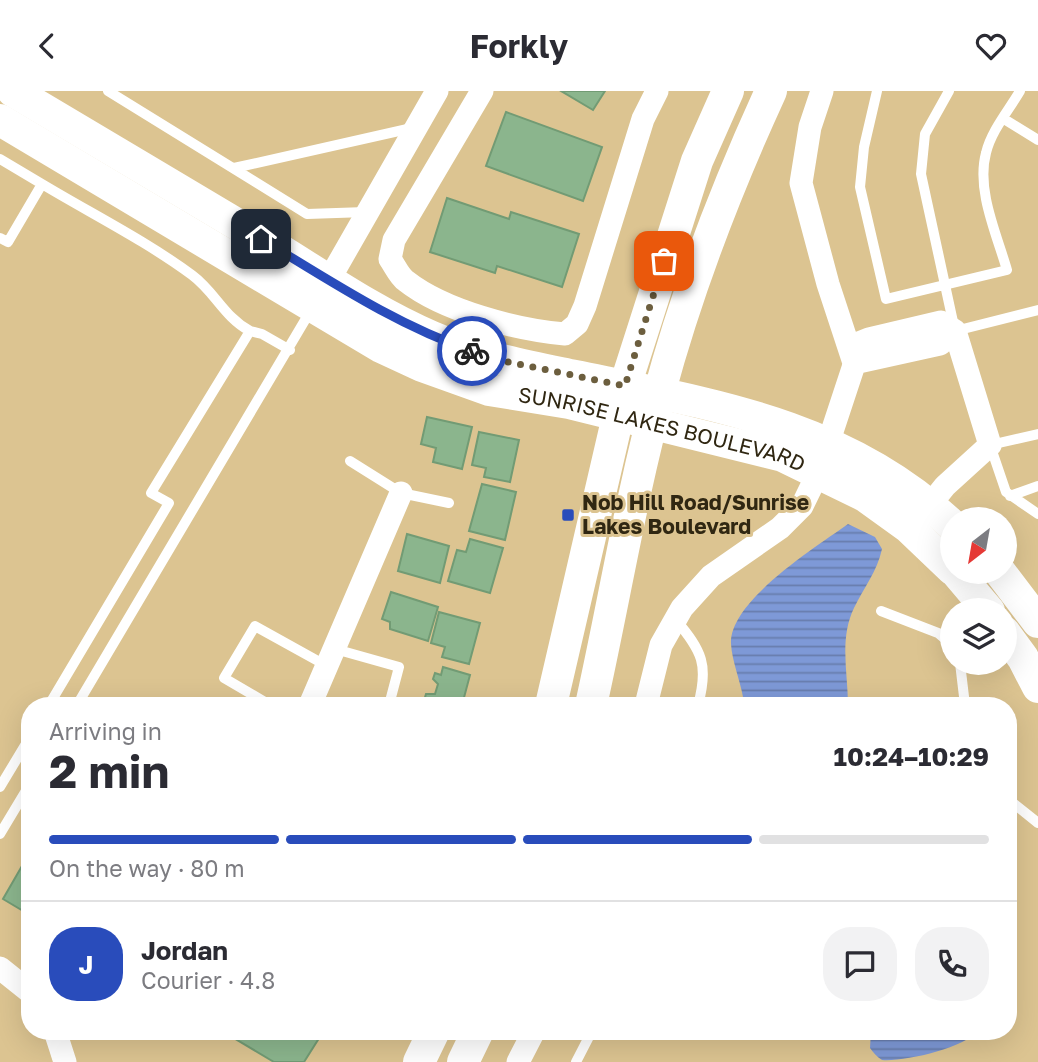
<!DOCTYPE html>
<html lang="en">
<head>
<meta charset="utf-8">
<style>
	body { margin:0; font-family:"Golos Text",sans-serif; background:#f2f2f3; color:#2b2b33; height:100vh; display:flex; flex-direction:column; font-size:26px; white-space:nowrap }
	* { box-sizing:border-box; margin:0 }
	p { font-size:23px; color:#7c7c81 }
	.icon { flex:none; width:38px; height:38px; fill:none; stroke:currentColor; stroke-width:2; stroke-linecap:round; stroke-linejoin:round }
	.map { position:relative; flex:1; overflow:hidden }
	.panel { position:absolute; left:21px; top:606px; width:996px; height:343px; display:flex; flex-direction:column; background:#fff; border-radius:28px; box-shadow:0 7px 28px #0002 }
	.panel>* { flex:none }
	.needle { width:46px; rotate:211deg }
	.fabs { position:absolute; left:940px; top:416px; display:grid; gap:14px }
	.fabs a { display:grid; place-items:center; width:77px; height:77px; border-radius:50%; background:#fff; box-shadow:0 7px 28px #0002; font-size:35px }
	.pin { position:absolute; display:grid; place-items:center; width:60px; height:60px; color:#fff; margin:-30px; border-radius:14px; box-shadow:0 4px 10px #0006 }
	.courier { position:absolute; display:grid; place-items:center; width:70px; height:70px; margin:-35px; border:5px solid #294cbb; border-radius:50%; background:#fff; color:#222; box-shadow:0 2px 9px #0007 }
	.summary em { font-style:normal; font-weight:700 }
	.summary div { display:flex; flex-direction:column-reverse }
	.summary { display:flex; align-items:center; justify-content:space-between; height:119px; padding:0 28px }
	h1 { font-size:46px; font-weight:700; line-height:52px }
	.bar { display:grid; grid-template-columns:repeat(4,1fr); gap:10px 7px; align-content:center; height:84px; padding:0 28px }
	.bar i { height:9px; border-radius:5px; background:#e1e1e2 }
	.bar .on { background:#294cbb }
	.bar p { grid-column:span 4 }
	.line { display:flex; align-items:center; gap:18px; padding:0 28px; border-top:2px solid #e1e1e2 }
	.line div { flex:1 }
	.round { display:grid; place-items:center; flex:none; width:74px; height:74px; border-radius:28px; background:#f2f2f3 }
	header { display:flex; justify-content:space-between; align-items:center; height:91px; padding:0 28px; background:#fff; font-size:32px; font-weight:700 }
	.map>svg:first-child { display:block }
	.water { fill:url(#water-rules) }
	.building { fill:#8bb58d; stroke:#729b74; stroke-width:2 }
	.lines { fill:none; stroke-linecap:round; stroke-linejoin:round }
	.lane { stroke:#fff; stroke-width:10 }
	.street { stroke:#fff; stroke-width:23 }
	.secondary { stroke:#fff; stroke-width:32 }
	.done { stroke:#6c5e3e; stroke-width:7; stroke-dasharray:0 12.6 }
	.route { stroke:#294cbb; stroke-width:9 }
	.poi-dot { fill:#294cbb; stroke:#dcc491; stroke-width:2.5 }
	.labels { text-anchor:middle; stroke-width:6; stroke-linejoin:round; paint-order:stroke }
	.street-label { font-size:21px; fill:#302712; stroke:#dcc491 }
	.poi-label { font-size:21px; font-weight:bold; fill:#302712; stroke:#dcc491; text-anchor:start }
</style>
</head>
<body>
<header><svg class="icon" aria-label="back" viewBox="0 0 24 24"><path d="M15 5l-7 7 7 7"/></svg>Forkly<svg class="icon" aria-label="heart" viewBox="0 0 24 24"><path d="M12 20l-8-8c-3-5 5-10 8-4 3-6 11-1 8 4z"/></svg></header>
<div class="map">
<svg width="1038" height="971" viewBox="0 0 1038 971">
	<defs>
		<pattern id="water-rules" width="6" height="5" patternUnits="userSpaceOnUse" patternTransform="scale(1.75)"><rect width="6" height="5" fill="#7e99d7"/><path d="M0 2.5h6" fill="none" stroke="#687dad"/></pattern>
	</defs>
	<rect width="100%" height="100%" fill="#dcc491"/>
	<path class="water" d="M848 433 875 446 882 458C877 481 864 496 854 517 839 548 848 582 848 614H754L743 606C740 589 732 570 731 553 729 510 816 456 848 433Z
		M871 940H978C964 957 904 971 882 969 877 966 873 961 870 957Z"/>
	<path class="building" d="M561 0H605L593 19Z
		M506 21 602 56 583 110 486 75Z
		M447 107 509 128 511 121 579 143 562 196 497 175 495 182 430 161Z
		M427 326 472 336 462 378 433 371 436 357 421 353Z
		M479 341 519 349 510 391 484 386 486 377 472 374Z
		M482 393 516 401 505 449 469 440Z
		M407 443 449 455 440 492 398 480Z
		M470 448 503 457 490 502 448 490 457 459 466 461Z
		M391 501 438 516 428 550 390 538V531L382 528Z
		M439 521 480 532 469 573 442 566 445 556 431 552Z
		M443 576 470 584 462 614 423 613 426 603H435L438 593 433 588 435 582 441 584Z
		M26 768 30 770V824L3 808Z
		M222 940H314L321 944 304 971H274Z"/>
	<g class="lines">
		<path class="lane" d="M108 0 307 123 366 121
			M877 0 864 56 860 96 886 208 1007 179C997 144 976 99 986 62 991 40 1009 19 1020 0
			M949 0 925 43 921 83 955 240 1038 219
			M1004 28 1038 49
			M0 68 42 93 8 151 0 147
			M234 77 412 37
			M42 93C92 123 146 150 192 184 215 201 224 226 250 240L151 402 169 412 49 614
			M250 240 262 243 290 259
			M1038 343 990 354 1006 401 1038 423
			M350 370 401 402 449 412
			M1010 405 1038 395
			M881 520 938 542 952 554
			M676 529C702 560 709 574 698 614
			M335 558 399 576 389 614
			M960 572 965 614
			M77 614 311 219
			M270 614 224 587 255 535 327 575
			M0 696 30 646
			M1008 708 1038 732
			M0 743 30 693
			M576 971 592 940"/>
		<path class="street" d="M482 0 394 149 390 168C395 175 399 185 406 190 444 220 517 239 565 243L577 233 585 215 643 28 657 0
			M322 201 437 0
			M849 256 869 248 941 231 955 240 990 354 945 395 921 425
			M854 272 940 253 955 240
			M310 614 401 402
			M646 614 661 554 682 517 711 485 780 437 802 415 819 380 853 277 854 272 828 193 801 92 810 36 822 0
			M0 877 30 901
			M55 940 65 971
			M518 971 534 940"/>
		<g class="secondary">
			<path d="M13 0C101 52 189 105 277 157 327 188 378 223 432 246 478 266 527 275 575 285 712 313 847 334 952 434"/>
			<path id="s1" d="M0 29 381 256 422 275 489 299 569 312 783 365 865 405 908 436 952 478"/>
			<path d="M956 481 989 520"/>
			<path d="M1000 481 1038 531"/>
			<path d="M1004 541 1023 567 1038 596"/>
			<path d="M551 614 625 295 697 70 728 0"/>
			<path d="M591 614C614 511 631 405 659 303 687 199 726 98 771 0"/>
			<path d="M419 971 434 940"/>
			<path d="M463 971 478 940"/>
		</g>
	</g>
	<g class="lines">
		<path class="done" d="M472 260 499 269 625 295 664 170"/>
		<path class="route" d="M261 148C329 189 396 234 472 260"/>
	</g>
	<rect class="poi-dot" x="561" y="417" width="14" height="14" rx="3.5"/>
	<g class="labels">
		<g class="street-label">
			<text dy="7" stroke="none"><textPath href="#s1" startOffset="737">SUNRISE LAKES BOULEVARD</textPath></text>
		</g>
		<g class="poi-label">
			<text x="582" y="419">Nob Hill Road/Sunrise<tspan x="582" dy="24">Lakes Boulevard</tspan></text>
		</g>
	</g>
</svg>
<div class="fabs">
<a><svg class="needle" viewBox="-14 -14 28 28"><path d="M0-13l5 13h-10z" fill="#e53935"/><path d="M0 13l5-13h-10z" fill="#7c7c81"/></svg></a>
<a><svg class="icon" aria-label="layers" viewBox="0 0 24 24"><path d="M12 4l9 5-9 5-9-5zM3 14l9 5 9-5"/></svg></a>
</div>
<div class="pin" style="left:664px;top:170px;background:#ea580c"><svg class="icon" aria-label="bag" viewBox="0 0 24 24"><path d="M5 8h14l-1 12H6zM9 8a3 3 0 0 1 6 0"/></svg></div>
<div class="pin" style="left:261px;top:148px;background:#1f2937"><svg class="icon" aria-label="home" viewBox="0 0 24 24"><path d="M3 11l9-7 9 7M6 9v11h12V9"/></svg></div>
<div class="courier" style="left:472px;top:260px"><svg class="icon" aria-label="bike" viewBox="0 0 24 24"><circle cx="6" cy="16" r="4"/><circle cx="18" cy="16" r="4"/><path d="M6 16l4-8h5l3 8M10 8l3 8H6M13 5h3"/></svg></div>
<section class="panel">
<div class="summary"><div><h1>2 min</h1><p>Arriving in</p></div><em>10:24–10:29</em></div>
<div class="bar"><i class="on"></i><i class="on"></i><i class="on"></i><i></i><p>On the way · 80 m</p></div>
<div class="line" style="height:126px"><b class="round" style="background:#294cbb;color:#fff">J</b><div><b>Jordan</b><p>Courier · 4.8</p></div><a class="round"><svg class="icon" aria-label="chat" viewBox="0 0 24 24"><path d="M4 5h16v11H9l-5 4z"/></svg></a><a class="round"><svg class="icon" aria-label="phone" viewBox="0 0 24 24"><path d="M5 4h4l2 5-3 2q2 4 5 5l2-3 5 2v4C11 20 4 13 5 4z"/></svg></a></div>
</section>
</div>
</body>
</html>
